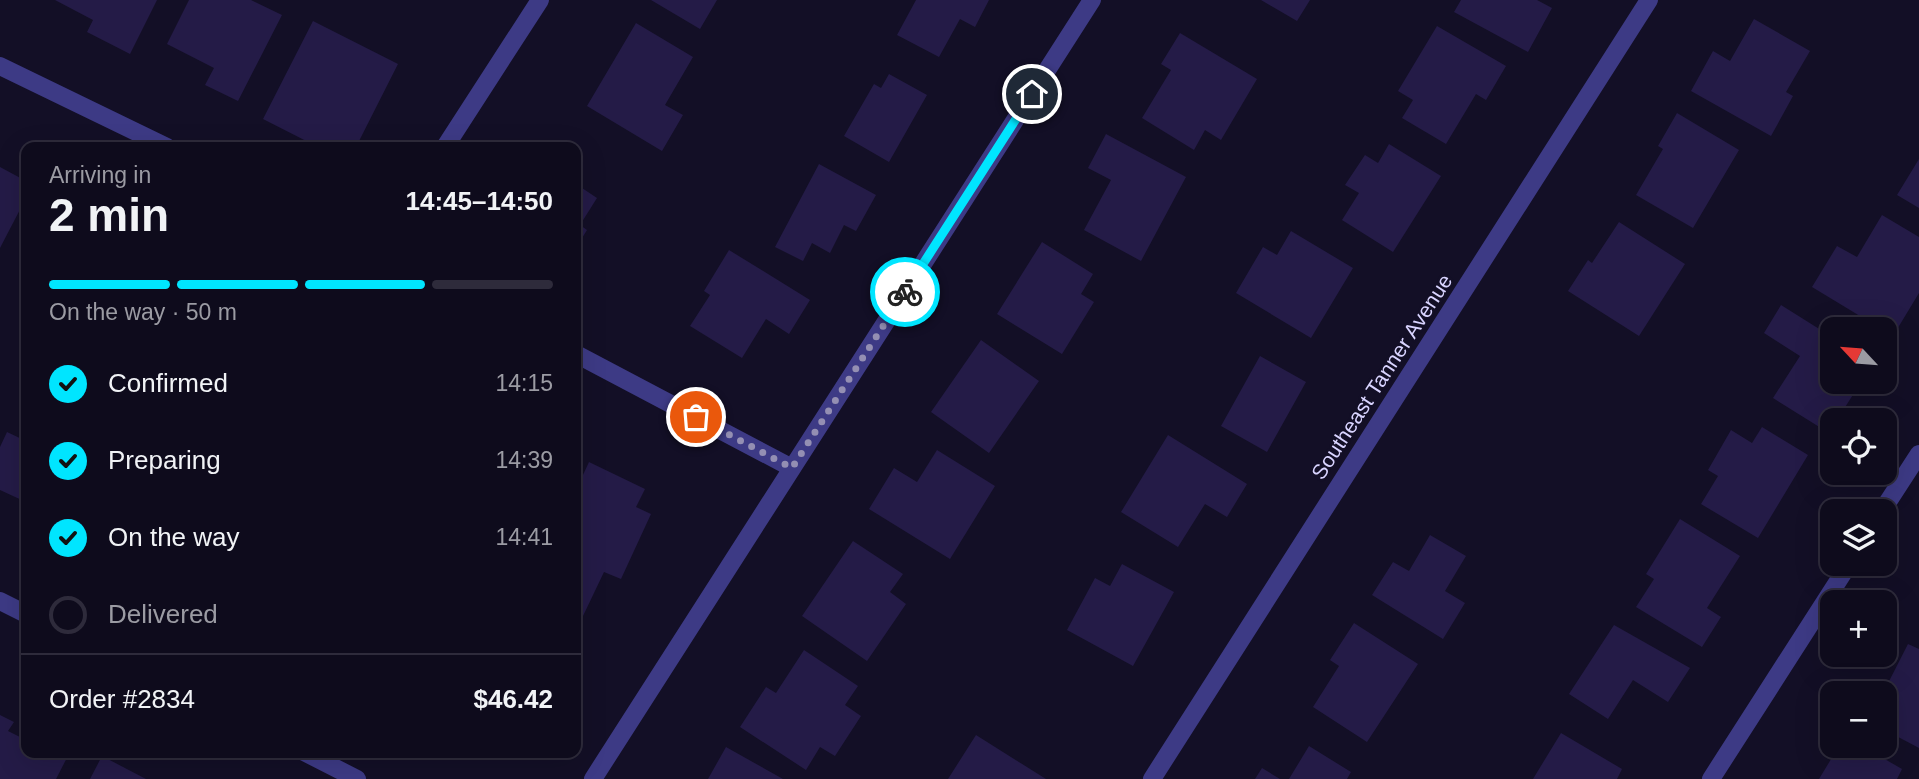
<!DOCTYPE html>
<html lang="en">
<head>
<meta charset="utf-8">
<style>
	body { margin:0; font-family:Helvetica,sans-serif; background:#171425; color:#f1f3f6; height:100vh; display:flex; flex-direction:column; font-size:26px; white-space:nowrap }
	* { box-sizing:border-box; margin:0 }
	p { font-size:23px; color:#9b9ba3 }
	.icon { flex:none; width:38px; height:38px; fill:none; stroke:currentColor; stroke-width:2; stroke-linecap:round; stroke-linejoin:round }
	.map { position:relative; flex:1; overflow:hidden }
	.drawer { position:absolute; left:21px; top:142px; width:560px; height:616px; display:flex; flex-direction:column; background:#0e0b1c; border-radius:14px; box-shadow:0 7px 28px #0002,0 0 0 2px #2e2b3b }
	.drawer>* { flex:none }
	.needle { width:46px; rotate:296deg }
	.buttons { position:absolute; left:1820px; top:317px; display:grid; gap:14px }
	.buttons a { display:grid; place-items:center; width:77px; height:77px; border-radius:14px; background:#0e0b1c; box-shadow:0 7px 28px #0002,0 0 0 2px #2e2b3b; font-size:35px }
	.pin { position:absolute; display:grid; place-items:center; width:60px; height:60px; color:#fff; margin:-30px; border:4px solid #fff; border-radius:50%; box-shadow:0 2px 7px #0007 }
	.courier { position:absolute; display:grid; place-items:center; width:70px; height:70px; margin:-35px; border:5px solid #00e5ff; border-radius:50%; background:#fff; color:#222; box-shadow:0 2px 9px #0007 }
	.overview em { font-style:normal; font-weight:700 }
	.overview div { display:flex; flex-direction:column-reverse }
	.overview { display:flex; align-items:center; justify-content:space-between; height:119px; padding:0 28px }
	h1 { font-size:46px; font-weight:700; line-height:52px }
	.bar { display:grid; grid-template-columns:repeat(4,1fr); gap:10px 7px; align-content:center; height:84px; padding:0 28px }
	.bar i { height:9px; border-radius:5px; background:#2e2b3b }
	.bar .active { background:#00e5ff }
	.bar p { grid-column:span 4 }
	.line { display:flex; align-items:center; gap:18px; padding:0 28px; border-top:2px solid #2e2b3b }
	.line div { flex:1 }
	ol { padding:0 28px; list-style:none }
	li { display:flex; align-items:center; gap:21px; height:77px }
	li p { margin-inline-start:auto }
	li .icon { padding:7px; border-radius:50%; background:#00e5ff; color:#111; stroke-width:4 }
	li:last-child { color:#9b9ba3 }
	li i { width:38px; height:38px; border:4px solid #2e2b3b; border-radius:50% }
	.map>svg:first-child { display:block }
	.building { fill:#241b47 }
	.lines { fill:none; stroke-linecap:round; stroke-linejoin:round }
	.minor { stroke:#3d3a85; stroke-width:18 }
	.done { stroke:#948fb3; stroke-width:7; stroke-dasharray:0 12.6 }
	.route { stroke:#00e5ff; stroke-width:9 }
	.labels { text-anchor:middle; stroke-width:5; stroke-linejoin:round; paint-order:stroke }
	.street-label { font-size:21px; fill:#d9d4ff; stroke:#130f26 }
</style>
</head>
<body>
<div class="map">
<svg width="1919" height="779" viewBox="0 0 1919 779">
	<rect width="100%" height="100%" fill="#130f26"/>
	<path class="building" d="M55 0H157L130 54 87 32 93 20Z
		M189 0H251L282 15 238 101 205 85 214 68 167 44Z
		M651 0H717L700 29Z
		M916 0H989L975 27 960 19 939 57 897 35Z
		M1261 0H1310L1297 21Z
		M1461 0H1537L1552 8 1528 52 1454 12Z
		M1754 19 1810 51 1786 92 1793 96 1771 136 1691 91 1713 51 1730 61Z
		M313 21 398 64 356 147H318L263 119Z
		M636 23 693 57 665 105 683 115 662 151 587 106Z
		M1437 26 1506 66 1486 100 1476 94 1446 144 1402 118 1413 100 1398 91Z
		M1180 33 1257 79 1221 140 1205 130 1194 150 1142 118 1171 70 1161 64Z
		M889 74 927 95 889 162 844 136 874 84 881 88Z
		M1677 113 1739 150 1693 228 1636 195 1663 149 1658 146Z
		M1106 134 1186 177 1141 261 1084 230 1111 180 1088 168Z
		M1389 144 1441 176 1393 252 1342 220 1359 193 1345 185 1365 155 1378 163Z
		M1919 159V208L1897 195Z
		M819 164 876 195 856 231 844 225 830 253 812 243 803 261 775 247Z
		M0 167 26 181V198L0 248Z
		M576 184 597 198 580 225 587 230 576 248Z
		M1882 215 1919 237V293L1893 336 1812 287 1837 246 1857 257Z
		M1619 222 1685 264 1639 336 1568 291 1588 260 1592 263Z
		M1291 231 1353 268 1311 338 1236 293 1263 247 1277 255Z
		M1042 242 1093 274 1081 294 1094 302 1062 354 997 314Z
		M729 250 810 300 789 334 766 319 742 358 690 326 710 295 704 291Z
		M1781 305 1832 337V382H1861L1837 420H1832L1829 433 1773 398 1800 356 1764 333Z
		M981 340 1039 381 989 453 931 412Z
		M1260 356 1306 382 1267 452 1221 426Z
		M1762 427 1808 455 1758 538 1701 504 1718 476 1708 470 1731 430 1752 443Z
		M7 432 26 441V502L0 490V447Z
		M1168 435 1247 484 1227 517 1205 504 1178 547 1121 512Z
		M937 450 995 486 950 559 869 509 894 468 917 482Z
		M589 462 645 489 636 507 651 514 621 579 604 572 583 616 576 612V490Z
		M1680 519 1740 556 1707 608 1721 617 1702 647 1636 607 1654 579 1646 574Z
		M1430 535 1466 556 1445 591 1465 603 1443 639 1372 595 1393 562 1409 571Z
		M853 541 903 574 890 592 906 604 867 661 802 616Z
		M1122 564 1174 592 1133 666 1067 630 1095 578 1110 586Z
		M1354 623 1418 664 1367 742 1313 707 1339 666 1330 660Z
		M1614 625 1690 668 1668 702 1633 680 1608 719 1569 694Z
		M1908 644 1919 649V748L1885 730 1883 693Z
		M804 650 858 686 845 705 861 716 835 756 820 747 806 770 740 727 766 687 776 693Z
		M0 715 14 722 8 731 26 740V752H70L56 779H0Z
		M1561 733 1622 769 1617 779H1533Z
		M976 735 1046 779H948Z
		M1309 746 1351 772 1347 779H1289Z
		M1839 746H1862L1902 769 1897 779H1819Z
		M726 747 783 779H708Z
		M102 756 146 779H90Z
		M1262 768 1280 779H1255Z"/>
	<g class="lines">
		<path class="minor" d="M0 66 167 147
			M445 147 540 0
			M576 354 792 468
			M1882 511 1919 454
			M0 601 26 614
			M304 752 357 779
			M593 779 1092 0
			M1152 779 1649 0
			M1711 779 1849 564"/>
	</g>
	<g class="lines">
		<path class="done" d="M696 417 792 468 905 292"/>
		<path class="route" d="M905 292 1032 94"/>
	</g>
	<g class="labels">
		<g class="street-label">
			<text transform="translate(1382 377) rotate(-57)" y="7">Southeast Tanner Avenue</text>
		</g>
	</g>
</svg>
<div class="buttons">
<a><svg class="needle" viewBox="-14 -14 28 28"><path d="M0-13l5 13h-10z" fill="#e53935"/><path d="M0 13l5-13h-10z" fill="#9b9ba3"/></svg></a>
<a><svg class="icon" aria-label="locate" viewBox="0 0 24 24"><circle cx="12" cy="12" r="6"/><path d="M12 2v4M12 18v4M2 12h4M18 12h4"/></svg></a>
<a><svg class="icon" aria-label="layers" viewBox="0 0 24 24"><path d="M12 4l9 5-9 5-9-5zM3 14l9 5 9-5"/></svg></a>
<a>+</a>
<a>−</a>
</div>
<div class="pin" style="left:696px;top:417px;background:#ea580c"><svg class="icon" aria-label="bag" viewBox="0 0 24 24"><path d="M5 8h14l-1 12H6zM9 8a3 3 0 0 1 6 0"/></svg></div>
<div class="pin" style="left:1032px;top:94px;background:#1f2937"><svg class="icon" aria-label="home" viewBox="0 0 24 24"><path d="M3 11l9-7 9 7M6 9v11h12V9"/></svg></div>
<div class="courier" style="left:905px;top:292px"><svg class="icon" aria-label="bike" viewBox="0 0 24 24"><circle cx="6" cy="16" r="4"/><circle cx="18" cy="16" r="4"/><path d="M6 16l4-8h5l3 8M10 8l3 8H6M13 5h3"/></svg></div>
<section class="drawer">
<div class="overview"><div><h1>2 min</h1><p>Arriving in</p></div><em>14:45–14:50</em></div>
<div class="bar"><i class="active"></i><i class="active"></i><i class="active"></i><i></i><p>On the way · 50 m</p></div>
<ol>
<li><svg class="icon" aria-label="check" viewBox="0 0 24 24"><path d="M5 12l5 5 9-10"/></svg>Confirmed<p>14:15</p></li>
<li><svg class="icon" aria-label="check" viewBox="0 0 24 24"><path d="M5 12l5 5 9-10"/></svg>Preparing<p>14:39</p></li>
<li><svg class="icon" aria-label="check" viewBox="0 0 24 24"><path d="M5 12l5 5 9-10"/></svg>On the way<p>14:41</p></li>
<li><i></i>Delivered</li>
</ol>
<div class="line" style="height:91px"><div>Order #2834</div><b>$46.42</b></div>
</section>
</div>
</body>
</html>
